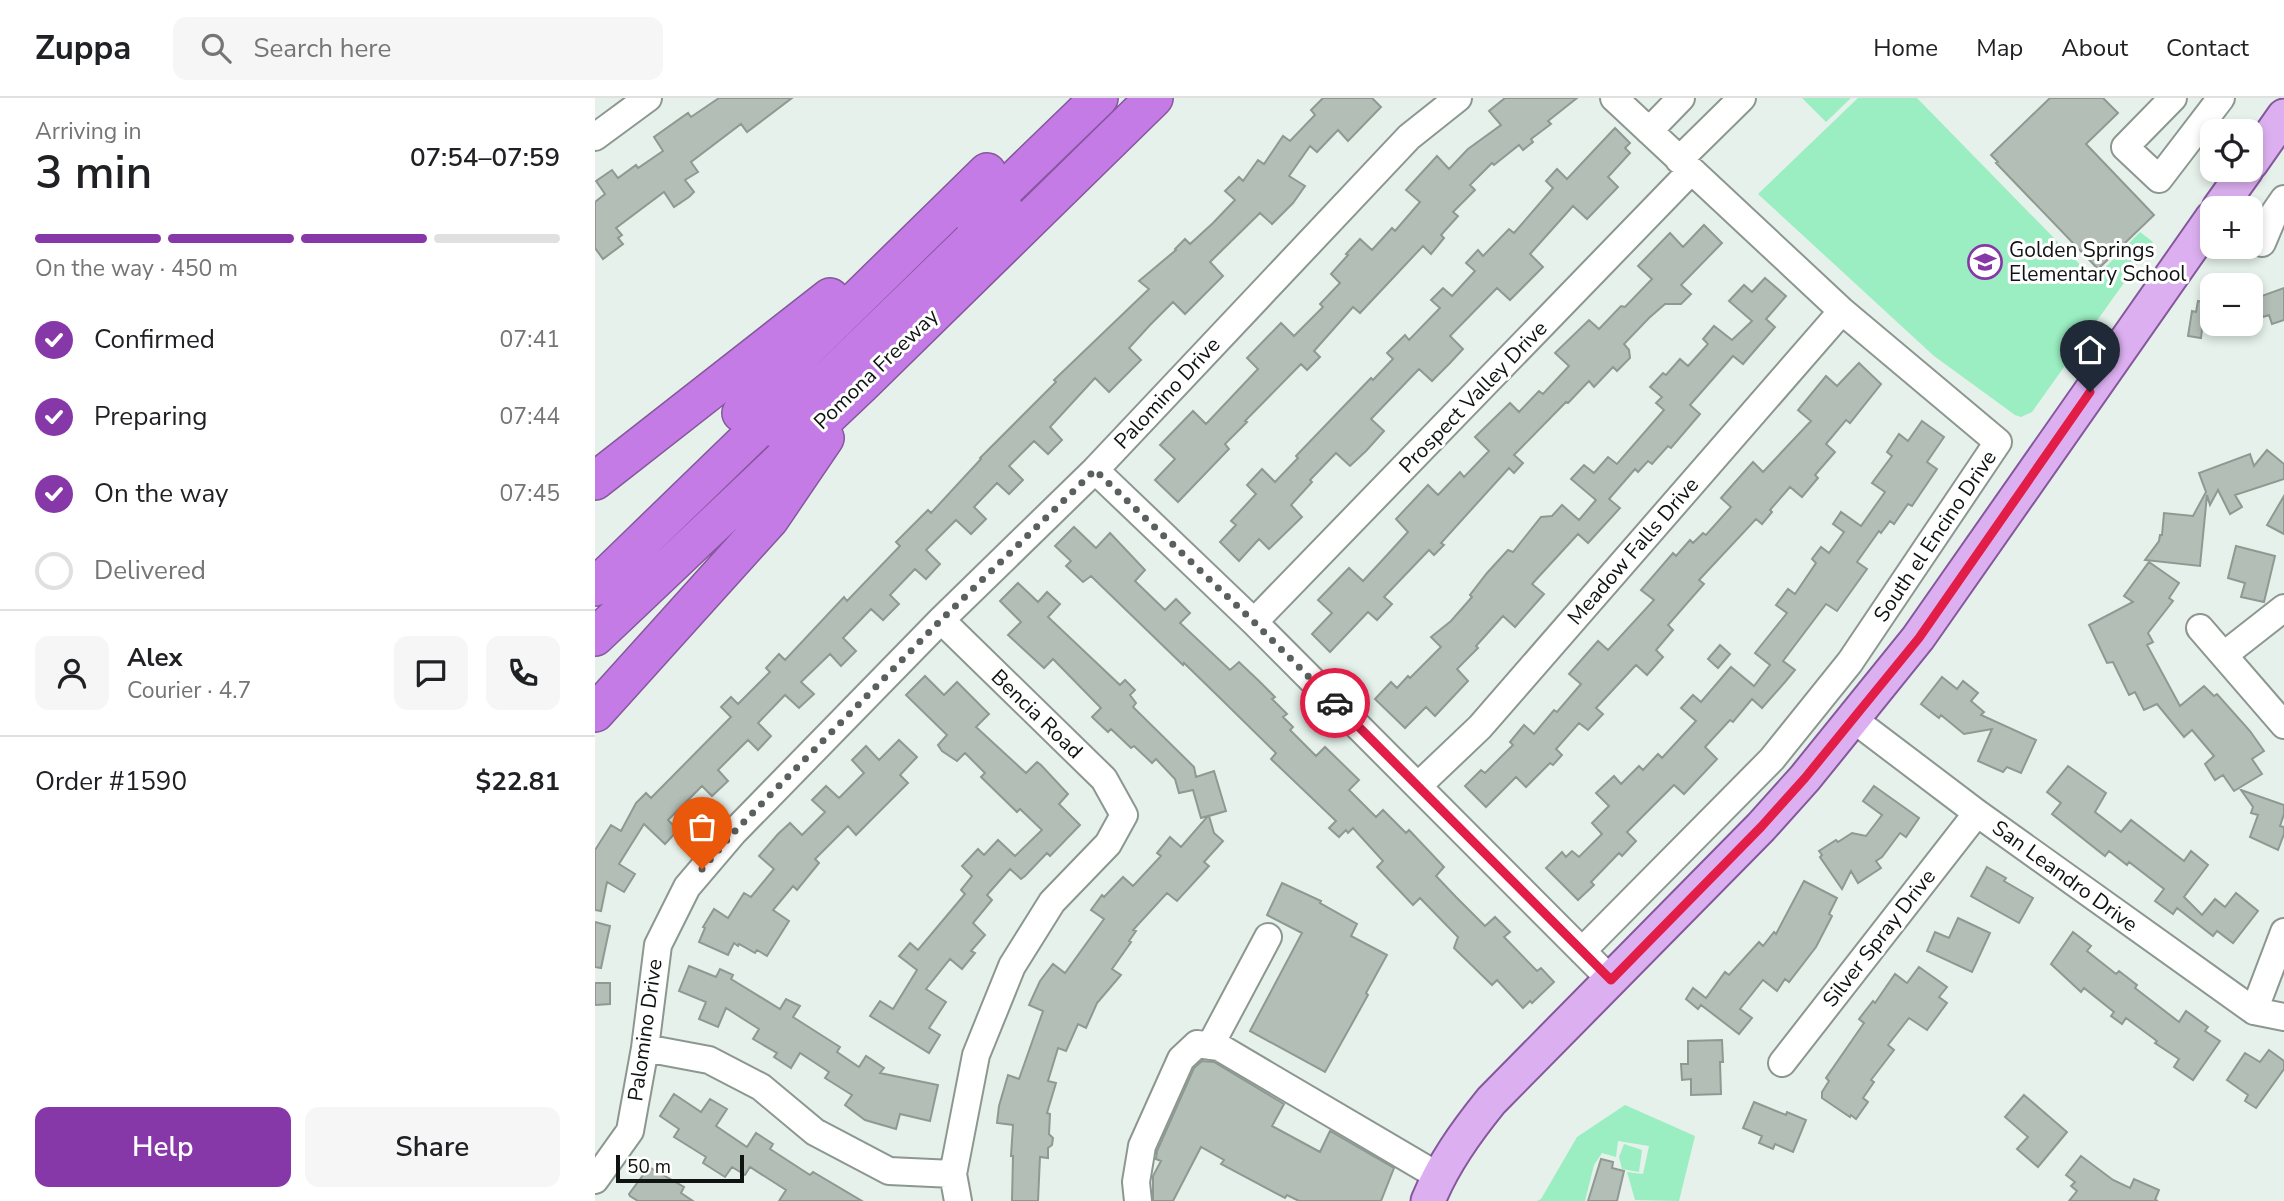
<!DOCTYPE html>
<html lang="en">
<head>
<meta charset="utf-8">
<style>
	body { margin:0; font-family:"Nunito Sans",sans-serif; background:#f6f6f6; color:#202124; height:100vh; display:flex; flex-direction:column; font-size:26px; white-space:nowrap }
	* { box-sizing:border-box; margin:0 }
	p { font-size:23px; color:#757577 }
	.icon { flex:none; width:38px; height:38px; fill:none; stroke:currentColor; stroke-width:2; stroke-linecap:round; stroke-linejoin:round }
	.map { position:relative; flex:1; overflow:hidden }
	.side { display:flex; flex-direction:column; background:#fff; width:595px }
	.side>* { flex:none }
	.controls { position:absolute; left:1605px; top:21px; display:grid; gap:14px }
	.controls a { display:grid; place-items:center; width:63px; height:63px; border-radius:14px; background:#fff; box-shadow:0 4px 10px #0003; font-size:35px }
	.scale { position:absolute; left:21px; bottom:18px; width:128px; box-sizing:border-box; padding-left:7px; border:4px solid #0f1311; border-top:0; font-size:19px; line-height:24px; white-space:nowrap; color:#0f1311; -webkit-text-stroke:5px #fff; paint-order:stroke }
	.pin { position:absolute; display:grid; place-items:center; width:60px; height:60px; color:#fff; margin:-72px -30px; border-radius:50% 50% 50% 0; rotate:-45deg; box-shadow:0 0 7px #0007 }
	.pin .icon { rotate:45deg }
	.courier { position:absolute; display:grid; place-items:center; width:70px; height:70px; margin:-35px; border:5px solid #e11d48; border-radius:50%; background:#fff; color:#222; box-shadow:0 2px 9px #0007 }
	.overview em { font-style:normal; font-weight:600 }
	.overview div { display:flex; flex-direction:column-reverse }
	.overview { display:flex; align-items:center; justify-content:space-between; height:119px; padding:0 35px }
	h1 { font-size:46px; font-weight:600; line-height:52px }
	.bar { display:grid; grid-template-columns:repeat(4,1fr); gap:10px 7px; align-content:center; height:84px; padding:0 35px }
	.bar i { height:9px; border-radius:5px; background:#e0e0e0 }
	.bar .on { background:#8738a8 }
	.bar p { grid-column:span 4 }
	.line { display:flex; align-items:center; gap:18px; padding:0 35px; border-top:2px solid #e0e0e0 }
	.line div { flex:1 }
	.round { display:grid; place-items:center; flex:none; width:74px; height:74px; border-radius:14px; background:#f6f6f6 }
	ol { padding:0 35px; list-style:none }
	li { display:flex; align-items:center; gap:21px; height:77px }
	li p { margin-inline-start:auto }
	li .icon { padding:7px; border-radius:50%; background:#8738a8; color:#fff; stroke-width:4 }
	li:last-child { color:#757577 }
	li i { width:38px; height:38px; border:4px solid #e0e0e0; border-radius:50% }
	.action { display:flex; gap:14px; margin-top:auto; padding:14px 35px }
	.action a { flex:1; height:80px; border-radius:14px; background:#8738a8; color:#fff; font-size:28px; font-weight:600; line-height:80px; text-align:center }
	.action a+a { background:#f6f6f6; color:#202124 }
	header { display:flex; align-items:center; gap:42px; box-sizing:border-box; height:98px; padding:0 35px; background:#fff; border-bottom:2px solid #e0e0e0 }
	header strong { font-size:33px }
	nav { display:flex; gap:38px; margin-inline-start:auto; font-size:24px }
	.search { width:490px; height:63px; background:#f6f6f6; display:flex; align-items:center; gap:18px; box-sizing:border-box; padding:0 24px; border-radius:14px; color:#757577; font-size:26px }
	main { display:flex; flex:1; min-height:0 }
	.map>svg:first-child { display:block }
	.green { fill:#9aeec1 }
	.building { fill:#b3beb7; stroke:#8e9992; stroke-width:2 }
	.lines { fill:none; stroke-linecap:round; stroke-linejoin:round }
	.minor-casing { stroke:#8c9790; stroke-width:30 }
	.major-casing { stroke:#85579b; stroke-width:37 }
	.highway-casing { stroke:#85579b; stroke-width:40 }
	.minor { stroke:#fff; stroke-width:26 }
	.major { stroke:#dcb0f0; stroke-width:33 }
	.highway { stroke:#c47be6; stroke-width:37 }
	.done { stroke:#5a615d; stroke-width:7; stroke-dasharray:0 12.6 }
	.route { stroke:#e11d48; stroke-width:9 }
	.labels { text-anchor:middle; stroke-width:6; stroke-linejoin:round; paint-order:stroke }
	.poi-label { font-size:21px; fill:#0f1311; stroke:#fff; text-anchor:start }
	.street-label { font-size:21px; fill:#0f1311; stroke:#fff }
</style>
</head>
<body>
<header>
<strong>Zuppa</strong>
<div class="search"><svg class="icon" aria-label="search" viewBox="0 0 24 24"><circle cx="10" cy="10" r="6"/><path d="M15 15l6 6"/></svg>Search here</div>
<nav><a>Home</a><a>Map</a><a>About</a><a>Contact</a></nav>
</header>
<main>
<section class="side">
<div class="overview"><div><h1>3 min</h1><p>Arriving in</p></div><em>07:54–07:59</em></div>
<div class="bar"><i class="on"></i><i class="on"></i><i class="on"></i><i></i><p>On the way · 450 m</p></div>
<ol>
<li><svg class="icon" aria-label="check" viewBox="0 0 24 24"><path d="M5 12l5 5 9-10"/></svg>Confirmed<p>07:41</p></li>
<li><svg class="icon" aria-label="check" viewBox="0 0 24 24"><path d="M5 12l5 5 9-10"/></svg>Preparing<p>07:44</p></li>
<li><svg class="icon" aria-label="check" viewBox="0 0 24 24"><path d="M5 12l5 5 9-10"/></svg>On the way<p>07:45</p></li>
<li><i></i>Delivered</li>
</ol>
<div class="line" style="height:126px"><a class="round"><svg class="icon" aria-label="person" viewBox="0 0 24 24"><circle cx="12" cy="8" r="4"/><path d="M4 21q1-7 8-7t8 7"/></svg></a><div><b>Alex</b><p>Courier · 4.7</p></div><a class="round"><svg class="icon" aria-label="chat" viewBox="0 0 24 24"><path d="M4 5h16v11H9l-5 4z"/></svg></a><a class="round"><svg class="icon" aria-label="phone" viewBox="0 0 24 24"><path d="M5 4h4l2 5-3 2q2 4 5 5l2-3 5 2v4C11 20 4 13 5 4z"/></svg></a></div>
<div class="line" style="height:91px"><div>Order #1590</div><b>$22.81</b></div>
<div class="action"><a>Help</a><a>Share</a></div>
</section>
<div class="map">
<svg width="1689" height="1103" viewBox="0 0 1689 1103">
	<rect width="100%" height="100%" fill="#e5f1ea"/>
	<path class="green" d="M1207 0H1256L1231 24Z
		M1263 0H1322L1499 181 1545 134 1558 144 1437 314 1426 319 1420 317 1339 258 1163 96Z
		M1030 1007 1100 1038 1084 1103 1040 1102 1032 1074 1048 1076 1054 1048 1023 1043 1021 1059 1007 1055 999 1067 990 1103H942L946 1101 982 1039Z
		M1029 1046 1047 1052 1044 1074 1027 1071 1024 1059Z"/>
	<path class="building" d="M124 0H197L152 34 146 26 96 64 103 74 90 82 99 94 94 99 79 109 69 94 21 130 27 137 23 140 28 146 8 161 0 150V104L10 96 1 83 17 72 23 80 41 67 43 70 68 53 59 39 93 15 96 19Z
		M728 0H777L786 9 753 43 743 32 722 54 715 48 694 78 710 88 698 105 677 126 665 115 615 164 628 178 590 216 578 204 555 227 534 250 546 262 514 294 500 280 455 329 467 342 453 356 439 343 414 368 428 382 414 396 402 385 379 409 391 421 376 436 361 422 331 452 345 466 331 481 320 471 295 497 304 506 288 522 276 511 248 540 261 553 246 568 235 556 206 584 219 596 204 610 190 597 163 625 176 638 163 652 153 642 123 672 133 683 117 698 107 688 73 722 83 732 70 746 49 726 24 766 40 776 29 794 12 784 6 813 0 812V752L16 727 26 733 41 705 51 695 56 700 136 619 126 609 136 599 143 606 175 574 171 570 184 556 190 562 249 499 252 503 305 448 301 444 333 412 336 415 386 361 385 360 461 284 459 282 554 191 544 183 581 152 580 151 590 141 595 146 618 125 640 102 630 93 644 79 648 83 663 62 669 66 688 38 695 43 720 17 716 12Z
		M910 0H982L953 23 956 26 936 41 938 44 928 52 924 47 899 67 897 65 875 87 880 92 858 114 863 118 846 137 849 140 836 156 828 148 765 215 758 209 719 253 725 259 712 272 706 266 650 323 652 324 630 346 634 351 583 404 560 382 580 361 565 347 598 313 611 326 663 271 652 260 686 225 699 238 728 209 725 206 745 185 736 176 753 157 751 156 765 141 777 152 797 130 800 133 825 104 811 92 842 58 854 71 873 51 906 27 894 13Z
		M1455 0H1508L1523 15 1491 46 1559 117 1503 171 1401 65 1403 64 1396 57Z
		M1020 30 1035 45 1030 50 1035 55 1013 79 1023 89 992 121 978 108 935 156 948 169 915 202 902 190 855 238 868 251 855 265 837 283 824 271 776 321 789 333 771 353 755 368 741 355 715 382 717 384 696 407 707 419 674 451 664 441 644 463 625 444 641 427 636 423 661 396 652 387 667 371 680 384 703 360 701 358 776 280 778 282 798 261 792 255 810 237 814 242 845 210 836 202 848 190 857 198 880 173 871 165 883 152 888 158 914 131 919 135 958 90 951 83 962 71 972 81Z
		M1109 127 1127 145 1086 187 1096 196 1086 206H1070L1054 220 1029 246 1034 252 1035 260 1022 273 1018 269 999 289 994 283 973 305 971 304 919 357 928 365 919 375 914 370 846 445 849 447 839 457 834 452 789 499 797 506 782 522 773 514 735 554 717 536 737 515 723 502 754 470 768 483 793 456 813 434 801 421 833 387 843 397 865 374 869 379 894 353 880 339 915 305 924 314 944 293 948 296 974 268 960 255 994 222 1004 231 1026 208 1030 209 1057 181 1043 168 1075 135 1088 149Z
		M1170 180 1191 198 1171 221 1180 229 1148 266 1138 258 1095 307 1105 316 1076 350 1073 348 1057 366 1053 363 1043 374 1040 371 1014 401 1025 410 993 445 983 436 937 486 949 496 920 529 908 518 881 548 883 550 862 571 873 583 840 618 831 609 810 630 780 601 796 584 802 590 813 578 815 580 846 549 836 539 856 523 877 499 875 497 892 475 913 452 918 454 946 419 957 418 967 407 984 422 1001 402 976 381 989 367 999 375 1013 359 1022 366 1069 312 1061 305 1067 299 1055 289 1068 275 1071 277 1085 261 1093 268 1113 246 1108 241 1119 228 1137 242 1157 223 1134 203 1149 187 1157 194Z
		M1689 190V222L1677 226 1674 217 1668 219 1661 200Z
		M1603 203 1617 205V224L1608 223 1606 240 1593 238 1597 213 1601 214Z
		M1264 265 1286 286 1255 325 1251 322 1231 346 1240 354 1220 377 1223 380 1207 399 1195 389 1175 412 1177 414 1167 426 1161 421 1104 482 1109 486 1073 527 1078 532 1061 552 1068 559 1052 577 1041 567 1001 610 1008 616 993 632 984 625 961 651 967 657 958 667 955 665 931 689 921 679 891 709 870 688 886 672 890 675 918 647 915 644 929 627 939 636 959 612 962 614 986 586 974 576 1003 543 1013 552 1059 502 1046 492 1078 455 1081 458 1095 442 1098 445 1108 435 1111 437 1136 409 1126 400 1158 364 1168 374 1216 323 1203 312 1231 278 1242 288Z
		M1327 323 1349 339 1332 364 1342 371 1317 408 1313 406 1299 426 1295 423 1286 435 1284 433 1262 464 1272 471 1242 513 1231 506 1188 563 1200 572 1190 584 1167 610 1157 601 1138 624 1135 622 1110 649 1122 661 1089 696 1079 687 1032 734 1041 743 1027 758 1024 755 996 784 999 787 983 802 951 770 967 754 971 759 977 753 984 759 1007 736 997 725 1014 708 1001 695 1019 678 1026 686 1044 668 1048 672 1063 656 1067 660 1101 623 1086 610 1098 597 1106 604 1136 569 1159 588 1175 567 1160 555 1192 515 1181 507 1193 491 1200 496 1221 465 1217 461 1226 449 1234 455 1249 434 1238 426 1246 414 1266 428 1290 394 1277 385 1297 358 1292 354 1304 336 1313 343Z
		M1672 352 1689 366V381L1640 397 1647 409 1635 416 1623 392 1615 407 1612 397 1605 468 1550 462 1564 443 1565 437H1567L1569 415 1598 418 1611 394 1604 375 1655 356 1659 368Z
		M1689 398V436L1672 427Z
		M479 429 501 450 515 435 550 472 540 483 570 512 581 501 595 515 585 525 635 572 644 564 664 583 680 599 677 601 692 616 688 619 698 629 695 632 721 658 730 649 764 682 754 692 781 719 788 712 811 735 814 732 849 769 841 778 861 799 890 828 900 819 915 834 909 839 942 873 946 870 959 884 937 905 935 903 928 910 902 882 897 887 859 850 863 839 825 800 818 807 782 769 788 763 758 730 753 735 751 732 744 739 734 730 741 723 676 661 681 655 624 599 589 565 588 567 496 478 488 484 471 468 476 463 460 448Z
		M1641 448 1680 458 1669 504 1646 499 1650 485 1633 480Z
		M1554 464 1584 485 1574 500 1578 503 1553 535 1558 544 1552 547 1585 608 1609 588 1619 598 1622 596 1655 633 1669 653 1657 661 1667 676 1639 693 1628 677 1620 682 1610 666 1619 658 1597 632 1589 639 1562 606 1549 612 1540 594 1534 597 1518 564 1512 565 1494 527 1538 504 1529 498Z
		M423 485 443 504 452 494 465 506 453 519 525 587 530 582 540 592 535 597 541 605 538 609 599 669 601 679 619 673 631 713 614 718 619 735 628 743 609 764 614 768 582 803 572 795 538 832 541 833 534 843 536 844 517 871 526 877 502 905 491 930 483 926 471 953 463 950 453 983 461 985 452 1015 455 1016 454 1036 458 1040 457 1047 453 1050V1060L445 1059 443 1103H417L418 1058H416L418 1027 402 1025 404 1008 413 977 424 981 448 913 434 907 445 883 458 866 470 875 509 821 496 812 507 797 509 799 528 779 538 788 566 758 562 755 575 739 586 749 613 718 606 720 598 692 584 695 580 681 561 661 557 665 539 648 536 650 516 631 513 634 497 619 506 610 458 561 449 570 413 537 426 524 405 503Z
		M1125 547 1135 556 1123 570 1113 561Z
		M330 578 349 597 362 584 394 616 381 629 431 675 442 664 446 667 473 696 464 706 485 727 455 758 452 755 430 778 426 781 415 771 392 797 397 802 378 825 390 837 376 853 380 855 367 871 355 861 331 891 351 904 334 930 345 937 334 955 275 918 285 903 298 911 322 872 304 858 315 845 323 852 370 796 366 792 377 778 367 768 383 751 389 757 403 742 420 758 447 732 425 711 422 714 386 679 390 675 370 655 362 663 347 653 343 647 352 637 311 597Z
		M1347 579 1362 591 1368 583 1383 595 1376 603 1389 614 1386 617 1441 642 1426 675 1412 669 1408 674 1383 663 1397 631 1369 636 1346 617 1344 620 1326 606Z
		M304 642 322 659 305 677 313 685 261 737 253 728 220 761 224 765 202 792 198 788 178 812 194 823 172 858 162 852 160 855 144 846 143 848 139 845 133 857 104 844 110 830 108 829 119 811 133 820 149 795 156 799 179 771 164 758 183 736 195 725 207 737 230 714 217 702 231 688 244 700 269 675 257 662 271 648 284 662Z
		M1473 668 1511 695 1500 714 1526 734 1536 722 1589 763 1596 753 1613 767 1589 799 1607 817 1620 801 1630 809 1641 795 1663 813 1638 845 1622 833 1618 838 1582 810 1578 816 1560 803 1569 791 1534 764 1532 767 1514 753 1510 758 1457 716 1466 705 1452 694Z
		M1279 688 1324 720 1311 739 1305 735 1287 759 1281 763 1286 770 1263 785 1256 773 1247 791 1225 759 1227 757 1224 753 1241 742 1243 744 1257 735 1271 738 1287 717 1268 703Z
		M1646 692 1689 707V716L1685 728 1689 729V736L1683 752 1655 739 1663 717 1656 715 1658 709Z
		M1392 769 1411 780 1409 783 1438 800 1424 825 1376 798Z
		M1209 783 1242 800 1234 816 1237 818 1221 849 1194 884 1190 881 1182 893 1168 882 1145 911 1157 920 1144 936 1106 907 1103 911 1091 901 1098 890 1111 900 1130 874 1134 877 1164 844 1168 848 1179 834 1181 836Z
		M687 785 726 803 725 805 762 826 756 838 792 857 771 895 773 897 730 974 655 933 707 835 672 817Z
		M1363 820 1395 835 1377 874 1332 853 1340 834 1354 840Z
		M0 824 15 828 6 870 0 869Z
		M1478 834 1496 848 1492 853 1521 876 1524 873 1542 887 1540 890 1584 924 1591 913 1613 929 1610 933 1625 943 1598 982 1579 969 1584 961 1560 945 1562 943 1531 920 1527 926 1516 918 1519 914 1489 890 1486 894 1456 866Z
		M94 868 121 879 125 871 138 877 136 881 185 911 191 901 205 908 198 919 245 949 242 954 264 969 271 958 289 970 285 975 343 987 335 1023 305 1016 301 1031 270 1022 250 1007 257 997 230 980 234 974 205 955 196 970 179 959 182 955 158 941 164 931 131 910 123 929 104 921 111 904 84 893Z
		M1324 869 1352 889 1344 899 1352 905 1332 932 1314 920 1293 947 1299 952 1276 982 1279 984 1268 1000 1273 1004 1261 1021 1256 1017 1255 1019 1227 1000V994L1234 983 1231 980 1269 925 1264 921 1278 903 1280 905 1300 876 1312 885Z
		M0 885H15V906L0 907Z
		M1127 942 1128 964H1125L1126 996 1096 997V981L1087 982 1086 966H1093V943Z
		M1674 952 1689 963V971L1661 1010 1650 1003 1653 997 1632 982 1650 955 1665 964Z
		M607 963 619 964 689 1006 677 1028 725 1054 735 1033 799 1070 786 1103H704L692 1097 690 1100 626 1066 629 1062 606 1049 578 1103H558V1078L566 1063 561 1061 562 1053 599 970Z
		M79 996 106 1014 115 1001 132 1011 121 1028 152 1049 161 1035 178 1046 175 1051 215 1077 218 1074 267 1103H184L191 1092 155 1069 150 1077 137 1069 130 1079 108 1065 111 1059 79 1039 84 1031 65 1018Z
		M1429 997 1472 1034 1443 1069 1422 1051 1433 1039 1410 1019Z
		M1159 1004 1191 1017 1192 1014 1211 1022 1198 1054 1180 1046 1178 1051 1164 1045 1167 1038 1148 1030Z
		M1486 1058 1518 1082 1535 1090 1539 1081 1564 1092 1560 1102 1563 1103H1474L1482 1093 1476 1088 1480 1084 1471 1077Z
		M1006 1061 1018 1064 1017 1070 1029 1073 1022 1103H993Z
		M54 1069 89 1089 86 1095 98 1103H43L35 1098 34 1096Z"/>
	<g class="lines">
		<g class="minor-casing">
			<path id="minor" d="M1578 0 1530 49 1564 81 1626 0
				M1054 33 1086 0
				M0 39 53 0
				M1084 62 1147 0
				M1667 145 1680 114 1689 101
				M500 372 659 524 1016 882
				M346 522 509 681 529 717 513 746 457 804 417 868 381 957 358 1076 363 1103
				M659 524 1096 73
				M1605 530 1689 627
				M1629 557 1689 510
				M1258 621 1382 715 1659 913 1689 919
				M823 688 885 629 1247 213
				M987 853 1177 661 1255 564 1403 344 1247 213 1019 0
				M1659 913 1689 834
				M615 948 673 839
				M50 950 114 962 166 989 220 1034 294 1073 358 1076
				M1187 965 1382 715
				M0 1082 35 1033 50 950 63 847 92 789 138 735 346 522 500 372 814 39 863 0
				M543 1103 541 1084 547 1048 586 961 602 946 624 949 843 1078"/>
		</g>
		<g class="major-casing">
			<path id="major" d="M1656 65 1689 18
				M1624 110 1651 72
				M833 1103C848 1066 871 1034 896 1003L1166 729 1210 680 1323 540 1617 120"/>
		</g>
		<g class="highway-casing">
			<path id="highway" d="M379 121 504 0
				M146 315 392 74
				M182 331 409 111
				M0 383 235 199
				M0 489 192 303
				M0 539 267 286 559 0
				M0 615 175 421 230 340"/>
		</g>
		<use href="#minor" class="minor"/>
		<use href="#major" class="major"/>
		<use href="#highway" class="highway"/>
	</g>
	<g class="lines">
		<path class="done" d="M107 771 138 735 346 522 500 372 659 524 740 605"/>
		<path class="route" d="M740 605 1016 882 1166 729 1210 680 1258 621 1324 540 1495 294"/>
	</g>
	<defs>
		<g id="school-ring" transform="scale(1.75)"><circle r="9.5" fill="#fff" stroke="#8738a8" stroke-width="1.5"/><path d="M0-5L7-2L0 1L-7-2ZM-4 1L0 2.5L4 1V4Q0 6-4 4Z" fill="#8738a8"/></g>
	</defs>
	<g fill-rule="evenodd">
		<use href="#school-ring" x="1390" y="164"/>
	</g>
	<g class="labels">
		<g class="poi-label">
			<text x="1414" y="159">Golden Springs<tspan x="1414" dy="24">Elementary School</tspan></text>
		</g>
		<g class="street-label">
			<text transform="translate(281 271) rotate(-44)" y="7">Pomona Freeway</text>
			<text transform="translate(572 295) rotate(-47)" y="7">Palomino Drive</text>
			<text transform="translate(878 299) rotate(-46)" y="7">Prospect Valley Drive</text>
			<text transform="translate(1340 438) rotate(-56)" y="7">South el Encino Drive</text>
			<text transform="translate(1038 453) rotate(-49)" y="7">Meadow Falls Drive</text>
			<text transform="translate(442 616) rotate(44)" y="7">Bencia Road</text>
			<text transform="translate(1470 778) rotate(36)" y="7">San Leandro Drive</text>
			<text transform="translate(1284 840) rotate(-52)" y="7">Silver Spray Drive</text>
			<text transform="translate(50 932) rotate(-82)" y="7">Palomino Drive</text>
		</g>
	</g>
</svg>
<div class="controls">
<a><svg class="icon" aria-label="locate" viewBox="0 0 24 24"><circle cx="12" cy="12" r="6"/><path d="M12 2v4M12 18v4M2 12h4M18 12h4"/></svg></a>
<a>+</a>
<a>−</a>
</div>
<div class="scale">50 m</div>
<div class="pin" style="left:107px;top:771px;background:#ea580c"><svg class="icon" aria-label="bag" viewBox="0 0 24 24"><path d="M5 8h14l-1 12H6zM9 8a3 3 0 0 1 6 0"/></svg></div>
<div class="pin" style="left:1495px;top:294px;background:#1f2937"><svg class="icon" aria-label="home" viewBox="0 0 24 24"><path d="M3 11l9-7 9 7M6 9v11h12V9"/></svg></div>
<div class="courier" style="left:740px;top:605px"><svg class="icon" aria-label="car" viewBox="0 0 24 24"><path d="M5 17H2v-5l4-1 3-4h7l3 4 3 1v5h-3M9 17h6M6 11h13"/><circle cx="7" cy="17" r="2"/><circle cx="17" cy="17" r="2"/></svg></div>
</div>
</main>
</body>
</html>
